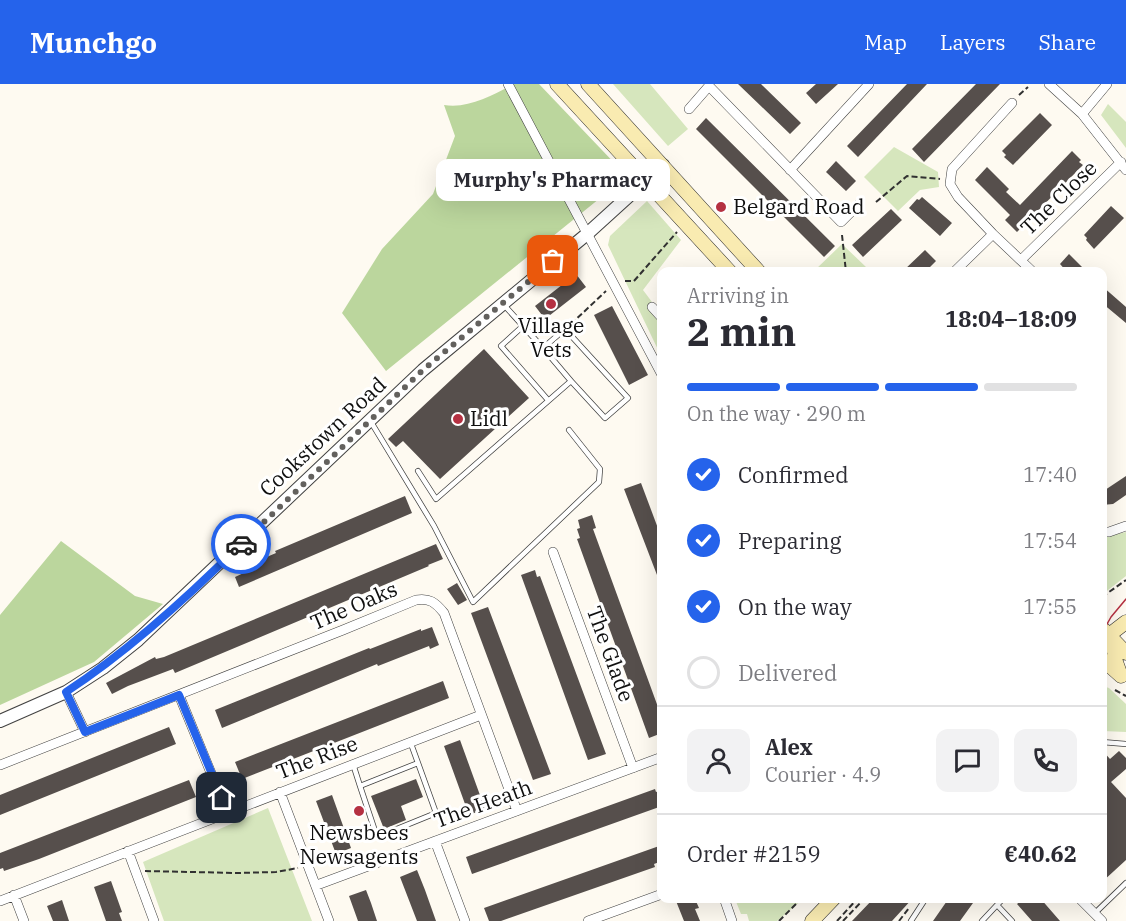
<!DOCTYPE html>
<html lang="en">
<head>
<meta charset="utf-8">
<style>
	body { margin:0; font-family:"IBM Plex Serif",serif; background:#f2f2f3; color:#2b2b33; height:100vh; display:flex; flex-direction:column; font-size:22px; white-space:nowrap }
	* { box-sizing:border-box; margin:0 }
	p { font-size:20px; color:#7c7c81 }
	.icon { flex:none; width:33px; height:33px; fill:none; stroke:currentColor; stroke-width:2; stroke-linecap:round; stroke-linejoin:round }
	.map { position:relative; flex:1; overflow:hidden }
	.side { position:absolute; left:657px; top:183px; width:450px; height:636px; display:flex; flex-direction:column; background:#fff; border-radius:12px; box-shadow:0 6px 24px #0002 }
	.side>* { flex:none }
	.pin { position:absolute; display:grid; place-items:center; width:51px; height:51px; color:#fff; margin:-26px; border-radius:12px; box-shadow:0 3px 9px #0006 }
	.courier { position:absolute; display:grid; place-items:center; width:60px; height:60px; margin:-30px; border:4px solid #2563eb; border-radius:50%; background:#fff; color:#222; box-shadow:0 2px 8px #0007 }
	.bubble { position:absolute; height:42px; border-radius:12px; background:#fff; box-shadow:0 6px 24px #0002; font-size:20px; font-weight:700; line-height:42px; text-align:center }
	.overview em { font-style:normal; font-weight:700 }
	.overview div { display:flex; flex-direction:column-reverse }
	.overview { display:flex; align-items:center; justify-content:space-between; height:102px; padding:0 30px }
	h1 { font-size:39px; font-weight:700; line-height:45px }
	.bar { display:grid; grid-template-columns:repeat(4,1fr); gap:9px 6px; align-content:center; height:72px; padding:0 30px }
	.bar i { height:8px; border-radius:4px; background:#e1e1e2 }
	.bar .current { background:#2563eb }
	.bar p { grid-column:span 4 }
	.line { display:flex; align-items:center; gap:15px; padding:0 30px; border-top:2px solid #e1e1e2 }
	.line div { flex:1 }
	.round { display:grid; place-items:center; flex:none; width:63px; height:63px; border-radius:12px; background:#f2f2f3 }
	ol { padding:0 30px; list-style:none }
	li { display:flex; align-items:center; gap:18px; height:66px }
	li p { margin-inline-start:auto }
	li .icon { padding:6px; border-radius:50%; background:#2563eb; color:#fff; stroke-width:4 }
	li:last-child { color:#7c7c81 }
	li i { width:33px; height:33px; border:3px solid #e1e1e2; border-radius:50% }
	header { display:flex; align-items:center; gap:36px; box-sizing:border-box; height:84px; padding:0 30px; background:#2563eb; color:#fff }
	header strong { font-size:28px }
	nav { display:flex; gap:33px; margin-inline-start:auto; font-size:21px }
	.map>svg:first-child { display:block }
	.green { fill:#d6e6bd }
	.forest { fill:#bbd69d }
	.building { fill:#564f4c }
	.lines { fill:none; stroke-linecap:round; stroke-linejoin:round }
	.service-casing { stroke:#424242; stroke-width:6 }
	.minor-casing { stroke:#424242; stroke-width:10 }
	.tertiary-casing { stroke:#424242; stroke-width:14 }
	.secondary-casing { stroke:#313131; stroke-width:15 }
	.path { stroke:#313131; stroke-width:2; stroke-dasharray:6 3; stroke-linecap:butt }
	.service { stroke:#fff; stroke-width:4.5 }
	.minor { stroke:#fff; stroke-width:9 }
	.tertiary { stroke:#fff; stroke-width:12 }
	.secondary { stroke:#f9ebb1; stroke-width:14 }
	.tram { stroke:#b53142; stroke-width:1.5 }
	.done { stroke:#63615e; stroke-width:6; stroke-dasharray:0 10.8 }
	.route { stroke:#2563eb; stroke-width:8 }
	.poi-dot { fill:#b53142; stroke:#fff; stroke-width:2 }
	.labels { text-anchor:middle; stroke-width:6; stroke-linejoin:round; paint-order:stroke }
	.street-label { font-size:21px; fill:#0f0f0f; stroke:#fff }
	.poi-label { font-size:21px; fill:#0f0f0f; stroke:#fff; text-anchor:start }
</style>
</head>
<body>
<header>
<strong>Munchgo</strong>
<nav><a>Map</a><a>Layers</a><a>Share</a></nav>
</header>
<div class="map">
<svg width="1126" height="837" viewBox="0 0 1126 837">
	<rect width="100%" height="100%" fill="#fefaf1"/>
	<path class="green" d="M613 0H650L688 45 668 62Z
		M1108 20 1126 38V64L1101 31Z
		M894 63 938 88 939 103 920 106 898 127 864 93Z
		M647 117 681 156 643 206 661 230V272L608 161 610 152Z
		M842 160 866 183 863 187H814Z
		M1126 448V492L1103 510V453Z
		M1103 602 1109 604 1126 620V648L1103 647Z
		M268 724 312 837H164L143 778Z
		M735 815V814L803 815 777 837H749L747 830H741Z"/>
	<path class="forest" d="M514 0H539L621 86 623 92 620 98 386 287 342 229 382 165 433 110 455 52 444 21C469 25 493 11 514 0Z
		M61 457 135 512 163 520 94 578 0 621V531Z"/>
	<path class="building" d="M738 0H761L801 39 790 50Z
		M816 0H838L816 20 806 9Z
		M907 0H927L858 73 847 62Z
		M976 0H1000L924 78 912 65Z
		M1040 29 1052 41 1013 81 1004 73 1006 71 1002 67Z
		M706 34 835 162 824 173 696 45Z
		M1072 67 1081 76 1079 78 1083 81 1017 148 1005 136 1010 131 975 96 987 83 1009 105 1006 108 1020 121Z
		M836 77 856 97 846 107 826 88Z
		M922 113 952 139 940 152 909 124 917 115 919 116Z
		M1111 122 1124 134 1094 165 1086 156 1087 154 1084 151Z
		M891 125 902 136 863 173 852 161Z
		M925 166 936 177 925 188H902Z
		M1069 170 1087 188H1067L1060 180Z
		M576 190 586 203 545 235 535 222Z
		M1102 202 1126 223V239L1102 219Z
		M612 222 648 291 629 301 594 231Z
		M484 265 529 314 440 395 403 357 396 363 388 355Z
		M1126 392V411L1113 420 1102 421V408Z
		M641 399 662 455V504L624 405Z
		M405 412 412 429 239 503 235 493 248 487 247 486 257 481 255 478 276 469 275 467Z
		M592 431 596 444 593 445 662 634V649L649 654 577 455 580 454 577 445 580 444 578 436Z
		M436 460 443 475 428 481 429 482 175 589 173 585 128 602 112 610 106 599 155 573 156 575 164 573Z
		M535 486 537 493 540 492 606 670 588 676 521 491Z
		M457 499 467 516 458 521 447 505Z
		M488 523 551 690 533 696 471 529Z
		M432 543 439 561 430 565 429 562 378 582 377 580 222 644 215 626 369 564 370 565 421 545V547Z
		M443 597 449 614 242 695 235 678Z
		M169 643 176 660 0 731V711Z
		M460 656 485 725 469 731 444 662Z
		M1102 666 1110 675 1119 667 1126 674V685L1111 698 1126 714V776L1102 798Z
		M416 695 423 713 401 722 406 736 384 745 371 712Z
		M189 696 196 713 39 775 4 787 3 784 0 785V769Z
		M655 705 656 708 662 706V722L472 790 466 773Z
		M332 711 351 764 336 770 316 717Z
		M662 761V777L654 780 655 783 501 837H489L484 824Z
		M417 786 425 806 436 837H417L400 793Z
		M111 797 122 828 119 829 122 837H106L94 803Z
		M366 806 371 819 377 837H358L349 812Z
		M685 814 687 818 695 815 699 824 695 825 700 837H684L676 817Z
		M874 814H913L892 837H852Z
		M949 814H966L973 819 960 837H933Z
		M1024 814H1040L1060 837H1032L1017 820Z
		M62 816 69 837H53L47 822Z"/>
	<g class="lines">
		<g class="service-casing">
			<path id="service" d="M523 242 501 262 548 316
				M543 264 571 297
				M371 338 434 442 473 518 599 398 600 385 569 346
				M418 387 436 415 571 297 605 334 628 314 565 245 543 264 504 221
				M1102 658 1126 660
				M353 680 360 702 418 679 410 657
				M360 702 377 753 436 729 418 679
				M1004 814 997 821 1012 837
				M1094 830 1126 799
				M911 837 926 814
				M982 837 997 821"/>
		</g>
		<g class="minor-casing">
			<path id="minor" d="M508 0 662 291
				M1049 0 1082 30 1126 86
				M1012 19 952 85 950 100 958 113 993 150 1033 188
				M689 25 709 2 841 138 860 119
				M1082 30 1107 0
				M790 86 869 0
				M1022 175 1121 78
				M954 188 993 150
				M652 223 662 234
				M1102 448H1109L1126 442
				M553 468 633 684
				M66 608 85 648
				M179 611 227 728
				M0 681 343 546 416 516C430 514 435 518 444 529L517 727
				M280 708 329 837
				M435 757 465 837
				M128 767 154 837
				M317 801 662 673
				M14 811 24 837
				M724 814 732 837
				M1079 814 1102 837
				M0 817 481 631
				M588 837 662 810"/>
		</g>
		<g class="tertiary-casing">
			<path id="tertiary" d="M0 637 66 608 103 584 138 556 423 286 587 150 663 81"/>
		</g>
		<g class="secondary-casing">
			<path id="secondary" d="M557 0 730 188
				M588 0 759 188
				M1102 544 1126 569
				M1111 552 1116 578 1121 592
				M1104 555 1126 538
				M1102 575 1120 591
				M812 837 834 814"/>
		</g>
		<path class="path" d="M1019 11 1028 3
			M624 99 626 94
			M876 118 907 92 940 95
			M842 151 846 188
			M625 197H634L677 148
			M571 240 606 207
			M1102 513 1126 496
			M1115 606 1126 612
			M145 787 237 789 276 788 298 784
			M779 837 802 814
			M837 837 858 814
			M843 837 865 814
			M899 837 909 824"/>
		<use href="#service" class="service"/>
		<use href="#minor" class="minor"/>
		<use href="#tertiary" class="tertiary"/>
		<use href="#secondary" class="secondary"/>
		<path class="tram" d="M1102 549 1111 533 1126 515"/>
	</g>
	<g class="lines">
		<path class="done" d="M241 460 423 286 553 177"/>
		<path class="route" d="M222 714 179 611 85 648 66 608C130 566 187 514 241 460"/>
	</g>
	<g class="poi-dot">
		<circle cx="721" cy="123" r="6"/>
		<circle cx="551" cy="220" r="6"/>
		<circle cx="458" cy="335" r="6"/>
		<circle cx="359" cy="727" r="6"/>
	</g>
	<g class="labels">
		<g class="street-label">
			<text transform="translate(1059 114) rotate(-44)" y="7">The Close</text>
			<text transform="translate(323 353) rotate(-43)" y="7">Cookstown Road</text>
			<text transform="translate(354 522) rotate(-23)" y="7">The Oaks</text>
			<text transform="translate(610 570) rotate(70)" y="7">The Glade</text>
			<text transform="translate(317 674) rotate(-21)" y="7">The Rise</text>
			<text transform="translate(483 720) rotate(-20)" y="7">The Heath</text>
		</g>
		<g class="poi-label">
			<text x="733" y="130">Belgard Road</text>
			<text x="551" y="249" text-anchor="middle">Village<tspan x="551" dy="24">Vets</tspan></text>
			<text x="470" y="342">Lidl</text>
			<text x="359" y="756" text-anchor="middle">Newsbees<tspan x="359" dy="24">Newsagents</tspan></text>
		</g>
	</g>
</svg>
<div class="pin" style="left:553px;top:177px;background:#ea580c"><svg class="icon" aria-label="bag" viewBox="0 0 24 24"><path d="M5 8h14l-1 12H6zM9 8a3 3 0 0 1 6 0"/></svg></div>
<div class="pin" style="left:222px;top:714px;background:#1f2937"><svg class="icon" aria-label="home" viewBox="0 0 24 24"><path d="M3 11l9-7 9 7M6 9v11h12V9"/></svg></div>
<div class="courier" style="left:241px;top:460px"><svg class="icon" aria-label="car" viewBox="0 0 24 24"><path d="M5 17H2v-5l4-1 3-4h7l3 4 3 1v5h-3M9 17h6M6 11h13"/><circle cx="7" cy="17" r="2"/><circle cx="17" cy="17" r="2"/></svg></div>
<div class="bubble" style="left:436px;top:75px;width:234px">Murphy's Pharmacy</div>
<section class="side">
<div class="overview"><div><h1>2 min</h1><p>Arriving in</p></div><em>18:04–18:09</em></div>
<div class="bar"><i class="current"></i><i class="current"></i><i class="current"></i><i></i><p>On the way · 290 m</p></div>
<ol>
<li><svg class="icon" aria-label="check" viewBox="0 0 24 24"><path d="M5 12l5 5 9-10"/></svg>Confirmed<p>17:40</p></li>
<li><svg class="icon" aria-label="check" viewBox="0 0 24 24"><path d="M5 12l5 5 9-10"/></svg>Preparing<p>17:54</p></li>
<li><svg class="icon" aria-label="check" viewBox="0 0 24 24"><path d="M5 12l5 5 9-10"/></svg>On the way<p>17:55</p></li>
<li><i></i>Delivered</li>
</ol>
<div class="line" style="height:108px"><a class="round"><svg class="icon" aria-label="person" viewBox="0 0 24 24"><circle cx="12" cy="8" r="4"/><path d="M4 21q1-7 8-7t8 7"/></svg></a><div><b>Alex</b><p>Courier · 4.9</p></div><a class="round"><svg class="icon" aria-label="chat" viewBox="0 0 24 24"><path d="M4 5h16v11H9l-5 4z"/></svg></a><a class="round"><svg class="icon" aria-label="phone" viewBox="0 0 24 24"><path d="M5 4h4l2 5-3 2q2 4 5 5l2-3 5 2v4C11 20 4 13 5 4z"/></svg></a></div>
<div class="line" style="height:78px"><div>Order #2159</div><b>€40.62</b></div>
</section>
</div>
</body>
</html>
